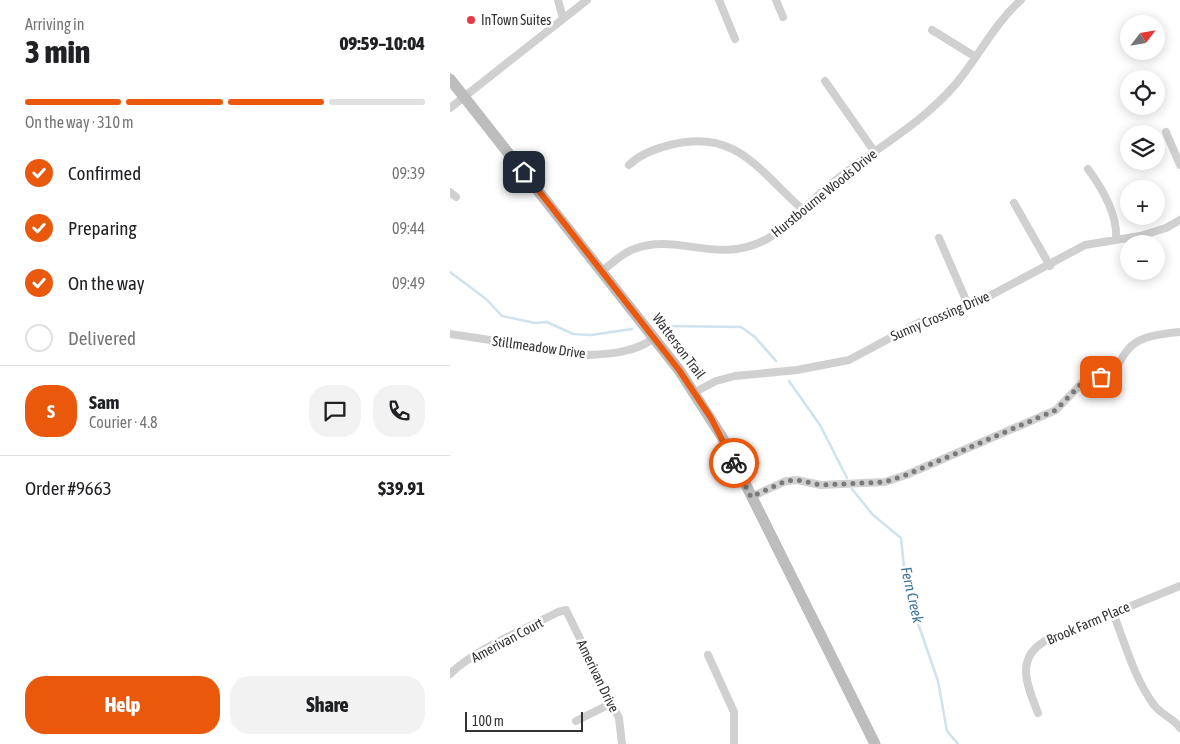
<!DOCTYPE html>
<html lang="en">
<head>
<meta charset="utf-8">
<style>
	body { margin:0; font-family:"Asap Condensed",sans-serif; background:#f2f2f2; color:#202124; height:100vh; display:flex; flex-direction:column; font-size:19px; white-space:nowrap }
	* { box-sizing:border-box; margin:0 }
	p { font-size:16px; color:#757577 }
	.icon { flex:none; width:28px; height:28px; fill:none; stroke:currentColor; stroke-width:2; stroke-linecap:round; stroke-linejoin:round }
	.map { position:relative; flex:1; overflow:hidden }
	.panel { display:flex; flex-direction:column; background:#fff; width:450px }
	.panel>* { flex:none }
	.needle { width:32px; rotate:59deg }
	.fabs { position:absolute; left:670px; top:15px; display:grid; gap:10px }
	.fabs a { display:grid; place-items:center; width:45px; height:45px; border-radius:50%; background:#fff; box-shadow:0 2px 12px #0003; font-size:25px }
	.scale { position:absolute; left:15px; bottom:12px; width:118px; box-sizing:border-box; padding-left:5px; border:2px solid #333; border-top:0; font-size:14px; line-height:18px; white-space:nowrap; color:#333; -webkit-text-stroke:4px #fff; paint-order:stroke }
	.pin { position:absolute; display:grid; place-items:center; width:42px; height:42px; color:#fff; margin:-21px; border-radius:10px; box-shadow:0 2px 8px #0006 }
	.courier { position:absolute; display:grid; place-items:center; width:50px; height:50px; margin:-25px; border:4px solid #ea580c; border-radius:50%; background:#fff; color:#222; box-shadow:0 1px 6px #0007 }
	.overview em { font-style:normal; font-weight:800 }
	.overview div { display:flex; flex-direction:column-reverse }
	.overview { display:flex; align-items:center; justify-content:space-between; height:85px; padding:0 25px }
	h1 { font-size:32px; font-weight:800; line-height:38px }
	.bar { display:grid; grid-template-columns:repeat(4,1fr); gap:8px 5px; align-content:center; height:60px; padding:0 25px }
	.bar i { height:6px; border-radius:4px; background:#e0e0e0 }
	.bar .active { background:#ea580c }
	.bar p { grid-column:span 4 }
	.line { display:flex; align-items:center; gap:12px; padding:0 25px; border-top:1px solid #e0e0e0 }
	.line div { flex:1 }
	.round { display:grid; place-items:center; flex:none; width:52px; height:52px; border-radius:20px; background:#f2f2f2 }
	ol { padding:0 25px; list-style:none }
	li { display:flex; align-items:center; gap:15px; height:55px }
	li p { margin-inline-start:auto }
	li .icon { padding:5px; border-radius:50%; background:#ea580c; color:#fff; stroke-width:4 }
	li:last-child { color:#757577 }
	li i { width:28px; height:28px; border:2px solid #e0e0e0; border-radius:50% }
	.primary-button { display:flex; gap:10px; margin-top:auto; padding:10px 25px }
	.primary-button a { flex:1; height:58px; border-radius:20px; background:#ea580c; color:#fff; font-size:20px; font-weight:800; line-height:58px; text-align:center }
	.primary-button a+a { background:#f2f2f2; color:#202124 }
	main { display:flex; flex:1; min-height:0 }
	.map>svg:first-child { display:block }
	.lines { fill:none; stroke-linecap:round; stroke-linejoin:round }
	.stream { stroke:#cfe2ee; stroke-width:2.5 }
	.minor { stroke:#d0d0d0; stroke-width:8 }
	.secondary { stroke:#bdbdbd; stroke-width:11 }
	.done { stroke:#7a7a7a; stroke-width:5; stroke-dasharray:0 9 }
	.route { stroke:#ea580c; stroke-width:6 }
	.poi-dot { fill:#e63946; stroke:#fff; stroke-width:2 }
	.labels { text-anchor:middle; stroke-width:5; stroke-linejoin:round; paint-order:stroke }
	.poi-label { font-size:14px; fill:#333; stroke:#fff; text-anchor:start }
	.street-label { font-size:14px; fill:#333; stroke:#fff }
	.water-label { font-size:15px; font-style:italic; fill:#3f7597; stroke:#fff }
</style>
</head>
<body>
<main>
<section class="panel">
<div class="overview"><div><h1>3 min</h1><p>Arriving in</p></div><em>09:59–10:04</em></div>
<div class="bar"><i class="active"></i><i class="active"></i><i class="active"></i><i></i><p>On the way · 310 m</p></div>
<ol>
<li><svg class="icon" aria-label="check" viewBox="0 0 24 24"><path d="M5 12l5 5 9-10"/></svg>Confirmed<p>09:39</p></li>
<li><svg class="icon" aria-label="check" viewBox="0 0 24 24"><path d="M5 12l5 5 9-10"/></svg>Preparing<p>09:44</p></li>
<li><svg class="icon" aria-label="check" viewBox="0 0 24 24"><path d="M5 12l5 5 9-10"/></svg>On the way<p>09:49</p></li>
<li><i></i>Delivered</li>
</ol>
<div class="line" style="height:90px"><b class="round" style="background:#ea580c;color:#fff">S</b><div><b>Sam</b><p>Courier · 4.8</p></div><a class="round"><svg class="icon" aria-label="chat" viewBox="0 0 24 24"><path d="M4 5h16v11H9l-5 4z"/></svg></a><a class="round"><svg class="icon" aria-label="phone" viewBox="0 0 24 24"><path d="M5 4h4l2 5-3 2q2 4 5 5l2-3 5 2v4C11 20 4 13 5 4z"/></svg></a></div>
<div class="line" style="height:65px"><div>Order #9663</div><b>$39.91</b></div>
<div class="primary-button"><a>Help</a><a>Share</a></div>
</section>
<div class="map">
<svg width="730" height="744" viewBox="0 0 730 744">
	<rect width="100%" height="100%" fill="#fff"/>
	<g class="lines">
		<path class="stream" d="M0 272 36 299 52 316 85 323 97 322 123 334 141 335 182 329
			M212 326 291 327 305 337 326 361
			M339 381 370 425 397 478
			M402 489 423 515 451 538 454 567 461 583 459 587 461 603 488 681 497 731 508 744"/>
		<path class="minor" d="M108 0 113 18
			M269 0 285 39
			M326 0 333 17
			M482 30 524 56
			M375 81 424 151
			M0 108 137 0
			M716 132 730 165
			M179 165C190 154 204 149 220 145 286 128 308 170 352 209
			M638 169C652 188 668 215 666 240
			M0 192 6 197
			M564 203 600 266
			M489 238 519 307
			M153 270C163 263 172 253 184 249 228 232 267 266 317 239 343 224 362 198 386 180 426 148 470 125 504 86 528 58 543 25 571 0
			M0 334 139 355C161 354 186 352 204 338
			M245 392 266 381 285 376 347 370 399 360 470 322 519 307 635 245 690 236 716 228 730 220
			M301 497 336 481 347 480 371 485 435 482 456 475 606 410 633 382 665 373C678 337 695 336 730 332
			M663 613C675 643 684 678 704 705 711 715 724 718 730 728
			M258 655 284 712V744
			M0 674C27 648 74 630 108 612L116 610 169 718 172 744
			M588 713C578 687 564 659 595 641L730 586
			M126 721 162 703"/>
		<path class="secondary" d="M0 79 229 370 272 437 425 744"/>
	</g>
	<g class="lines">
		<path class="done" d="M284 463 301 497 336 481 347 480 371 485 435 482 456 475 606 410 633 382 651 377"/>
		<path class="route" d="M74 172 229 370 261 418 284 463"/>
	</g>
	<circle class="poi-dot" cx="21" cy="20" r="5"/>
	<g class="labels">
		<g class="poi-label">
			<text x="31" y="25">InTown Suites</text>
		</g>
		<g class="street-label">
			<text transform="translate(374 193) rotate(-39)" y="5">Hurstbourne Woods Drive</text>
			<text transform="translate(490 316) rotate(-23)" y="5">Sunny Crossing Drive</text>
			<text transform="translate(229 346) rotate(53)" y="5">Watterson Trail</text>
			<text transform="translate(89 347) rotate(8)" y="5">Stillmeadow Drive</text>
			<text transform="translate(638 623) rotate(-23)" y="5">Brook Farm Place</text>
			<text transform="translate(57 640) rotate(-28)" y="5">Amerivan Court</text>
			<text transform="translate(148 676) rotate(64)" y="5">Amerivan Drive</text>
		</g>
		<g class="water-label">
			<text transform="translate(462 595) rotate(77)" y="5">Fern Creek</text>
		</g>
	</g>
</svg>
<div class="fabs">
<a><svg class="needle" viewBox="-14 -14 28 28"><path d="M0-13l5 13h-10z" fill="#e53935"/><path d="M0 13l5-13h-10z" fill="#757577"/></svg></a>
<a><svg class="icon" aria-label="locate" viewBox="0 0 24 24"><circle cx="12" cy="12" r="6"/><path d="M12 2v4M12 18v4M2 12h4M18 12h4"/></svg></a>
<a><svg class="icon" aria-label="layers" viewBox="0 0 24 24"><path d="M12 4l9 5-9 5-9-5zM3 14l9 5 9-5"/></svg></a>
<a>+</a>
<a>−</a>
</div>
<div class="scale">100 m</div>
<div class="pin" style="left:651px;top:377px;background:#ea580c"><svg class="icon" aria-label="bag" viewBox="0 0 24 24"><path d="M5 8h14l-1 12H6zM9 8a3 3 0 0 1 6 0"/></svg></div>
<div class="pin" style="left:74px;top:172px;background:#1f2937"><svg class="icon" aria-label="home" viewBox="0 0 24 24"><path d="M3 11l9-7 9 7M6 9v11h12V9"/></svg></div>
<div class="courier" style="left:284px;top:463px"><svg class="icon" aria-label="bike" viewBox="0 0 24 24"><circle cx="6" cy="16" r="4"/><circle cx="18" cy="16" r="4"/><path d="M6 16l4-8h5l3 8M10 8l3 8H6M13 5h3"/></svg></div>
</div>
</main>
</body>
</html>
